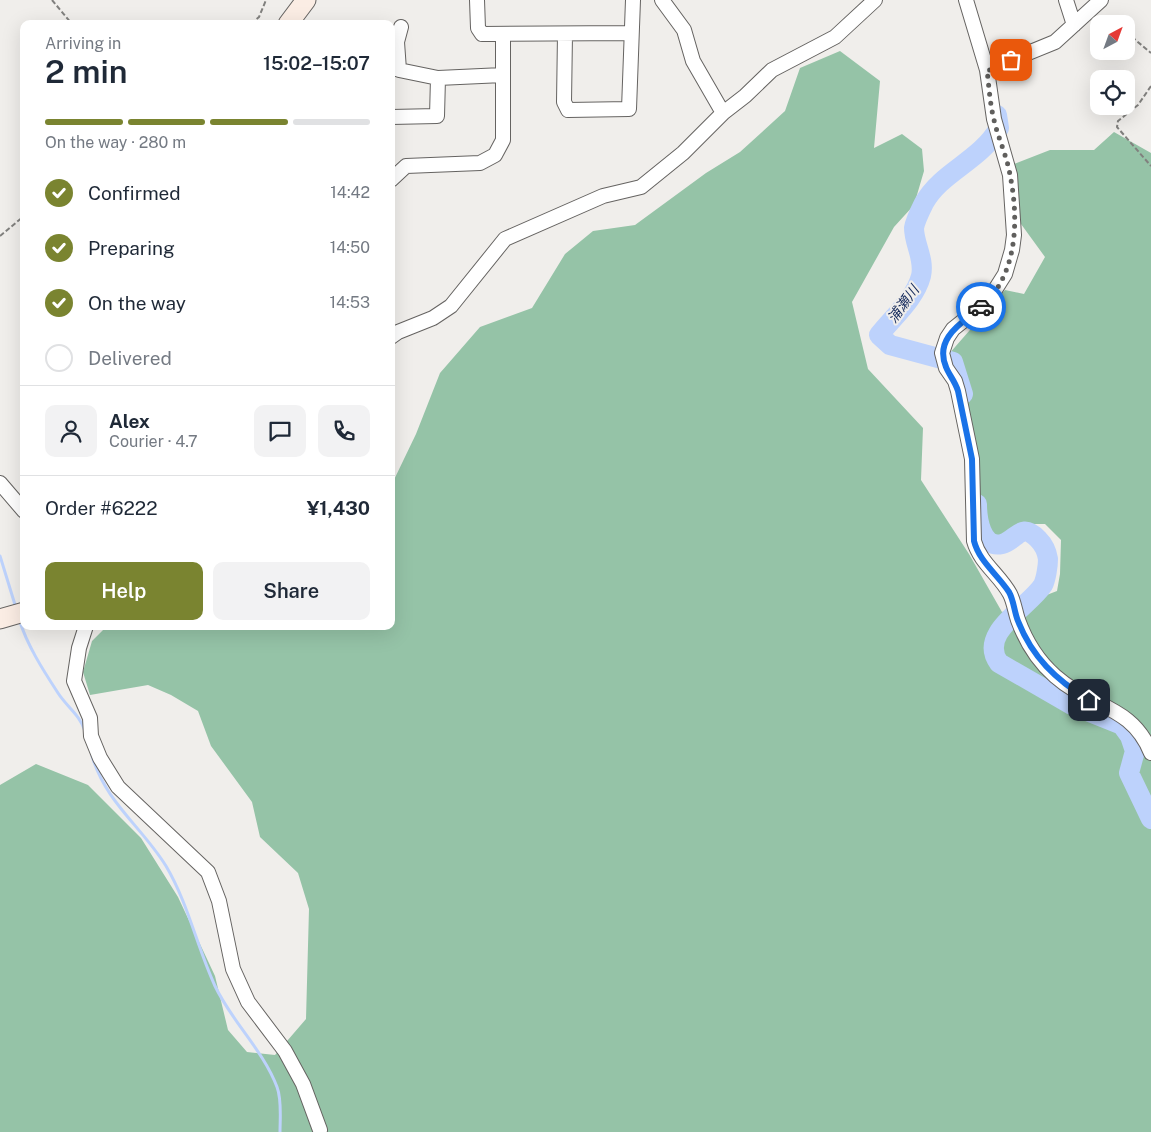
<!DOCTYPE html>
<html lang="en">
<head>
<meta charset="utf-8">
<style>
	body { margin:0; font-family:"Public Sans","Noto Sans JP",sans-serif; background:#f2f2f3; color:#1f2937; height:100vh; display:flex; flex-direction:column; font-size:19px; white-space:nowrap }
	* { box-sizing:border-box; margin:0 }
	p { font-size:16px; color:#747a83 }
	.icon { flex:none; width:28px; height:28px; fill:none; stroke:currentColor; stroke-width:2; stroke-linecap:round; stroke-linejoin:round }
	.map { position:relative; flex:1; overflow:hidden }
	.drawer { position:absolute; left:20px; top:20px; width:375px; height:610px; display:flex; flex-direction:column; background:#fff; border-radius:10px; box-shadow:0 5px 20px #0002 }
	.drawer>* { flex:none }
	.needle { width:32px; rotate:41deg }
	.buttons { position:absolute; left:1090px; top:15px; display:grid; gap:10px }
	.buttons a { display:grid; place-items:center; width:45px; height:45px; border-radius:10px; background:#fff; box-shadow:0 5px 20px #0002; font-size:25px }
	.pin { position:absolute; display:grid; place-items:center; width:42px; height:42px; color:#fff; margin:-21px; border-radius:10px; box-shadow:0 2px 8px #0006 }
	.courier { position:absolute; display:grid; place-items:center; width:50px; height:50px; margin:-25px; border:4px solid #1a73e8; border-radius:50%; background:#fff; color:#222; box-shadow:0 1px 6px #0007 }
	.overview em { font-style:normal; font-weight:600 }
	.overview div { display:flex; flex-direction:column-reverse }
	.overview { display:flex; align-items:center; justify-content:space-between; height:85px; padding:0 25px }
	h1 { font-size:32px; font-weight:600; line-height:38px }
	.bar { display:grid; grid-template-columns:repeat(4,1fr); gap:8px 5px; align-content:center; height:60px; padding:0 25px }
	.bar i { height:6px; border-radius:4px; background:#e0e1e3 }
	.bar .active { background:#7a8430 }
	.bar p { grid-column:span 4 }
	.line { display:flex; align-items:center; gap:12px; padding:0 25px; border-top:1px solid #e0e1e3 }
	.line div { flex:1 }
	.round { display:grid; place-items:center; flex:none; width:52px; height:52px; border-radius:10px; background:#f2f2f3 }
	ol { padding:0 25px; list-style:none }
	li { display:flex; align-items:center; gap:15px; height:55px }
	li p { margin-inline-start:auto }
	li .icon { padding:5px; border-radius:50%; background:#7a8430; color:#fff; stroke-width:4 }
	li:last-child { color:#747a83 }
	li i { width:28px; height:28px; border:2px solid #e0e1e3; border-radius:50% }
	.primary-button { display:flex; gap:10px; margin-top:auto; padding:10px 25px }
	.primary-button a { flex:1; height:58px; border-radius:10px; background:#7a8430; color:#fff; font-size:20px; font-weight:600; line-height:58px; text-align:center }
	.primary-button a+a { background:#f2f2f3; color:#1f2937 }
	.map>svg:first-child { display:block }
	.forest { fill:#95c3a7 }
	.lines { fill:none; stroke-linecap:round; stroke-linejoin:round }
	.stream { stroke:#bdd2fc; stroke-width:3 }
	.river { stroke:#bdd2fc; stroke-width:20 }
	.street-casing { stroke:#656361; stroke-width:16 }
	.secondary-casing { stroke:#656361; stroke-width:21 }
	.path { stroke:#81807e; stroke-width:2; stroke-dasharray:5 2.5; stroke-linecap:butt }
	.street { stroke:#fff; stroke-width:14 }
	.secondary { stroke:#fbede4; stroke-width:19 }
	.done { stroke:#605f5d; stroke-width:5; stroke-dasharray:0 9 }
	.route { stroke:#1a73e8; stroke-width:6 }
	.labels { text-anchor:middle; stroke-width:4; stroke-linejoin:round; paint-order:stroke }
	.water-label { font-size:14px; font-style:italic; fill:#152a5b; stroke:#f0eeeb }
</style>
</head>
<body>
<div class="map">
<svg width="1151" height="1132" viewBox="0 0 1151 1132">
	<rect width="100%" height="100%" fill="#f0eeeb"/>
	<path class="forest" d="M840 51 880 81 874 148 902 134 922 149 924 171 914 205 894 227 852 302 868 369 923 428 921 480 969 554 1002 612 1057 591 1060 574 1061 540 1045 524H1029L1010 536 989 538 979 511 980 463 964 402 948 355 1005 290 1024 294 1045 257 1021 224 1014 164 1050 150H1094L1114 132 1151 153V1132H0V785L36 764 88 785 141 838 178 897 215 976 228 1030 247 1052 275 1055 306 1019 309 909 298 873 260 837 252 802 211 746 198 711 171 695 148 685 90 695 83 672 92 641 107 626H391V486L416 434 440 373 480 327 532 308 565 254 593 231 635 225 706 173 740 152 785 111 800 68Z"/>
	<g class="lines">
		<path class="stream" d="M0 556 16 608
			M19 619C27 645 43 670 58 693 67 707 80 715 85 731
			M92 756C106 803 142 827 166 866 188 903 197 947 215 986 232 1022 263 1050 277 1087 282 1100 280 1118 280 1132"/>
		<path class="river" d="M963 394 953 362 890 345 879 335C893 317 915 299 921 276 925 259 914 244 914 228 915 221 921 209 924 203 941 172 980 161 999 128L997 115
			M977 504C977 518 981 549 1002 544 1017 540 1021 521 1038 539 1043 544 1047 552 1048 559 1048 566 1046 579 1043 585 1029 607 977 633 999 663L1072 705 1122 725 1130 736 1135 751 1129 773 1151 819"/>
		<g class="street-casing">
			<path id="street" d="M477 0 478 28 482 34 631 33
				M662 0 684 30 693 61 723 113
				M966 0 987 70 994 119 1010 175 1014 235 1012 250 1005 274 988 301 953 329 947 338 942 353 946 368 955 381 958 391 972 459 974 541C980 563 1000 575 1010 594 1014 602 1015 611 1018 620 1026 642 1038 661 1055 676 1091 708 1132 705 1151 753
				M1066 0 1074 25
				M401 27 397 42 399 70 438 78 503 75
				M565 34 564 102 568 110 629 109 633 0
				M987 70H1000L1011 60 1055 42 1101 0
				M391 117 437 116 438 78
				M391 180 406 166 480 163 495 155 503 140V34
				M391 337 398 332 433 318 451 306 505 239 603 196 641 187 683 153 723 113 745 96 772 70 835 37 875 0
				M0 483 24 511
				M86 626 79 648 74 681 90 718 91 736 100 758 118 787 208 872 219 901 233 969 248 1002 285 1051 303 1084 320 1130"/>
		</g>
		<g class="secondary-casing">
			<path id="secondary" d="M288 24 306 0
				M0 619 24 612"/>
		</g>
		<path class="path" d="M52 0 72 24
			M1095 23 1100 21 1107 24
			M251 24 259 17 266 0
			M1126 32 1151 53
			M1151 86 1138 105 1118 121 1117 127 1151 166
			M0 236 24 216"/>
		<use href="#street" class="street"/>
		<use href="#secondary" class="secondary"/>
	</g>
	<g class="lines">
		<path class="done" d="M981 307C1018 275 1019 219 1010 175 1007 156 998 138 994 120 990 104 989 87 987 70H1000L1011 60"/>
		<path class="route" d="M981 307C962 323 934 338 946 367 949 375 955 381 958 391L972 459 974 541C979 561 997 574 1009 592 1014 601 1014 611 1018 621 1032 657 1056 680 1089 700"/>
	</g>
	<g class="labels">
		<g class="water-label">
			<text transform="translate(903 304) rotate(-54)" y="5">浦瀬川</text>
		</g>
	</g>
</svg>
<div class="buttons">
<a><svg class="needle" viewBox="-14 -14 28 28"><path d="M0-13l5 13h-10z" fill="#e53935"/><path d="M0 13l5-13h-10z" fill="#747a83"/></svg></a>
<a><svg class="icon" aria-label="locate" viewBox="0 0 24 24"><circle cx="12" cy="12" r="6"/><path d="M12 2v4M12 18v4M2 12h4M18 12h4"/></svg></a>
</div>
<div class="pin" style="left:1011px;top:60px;background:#ea580c"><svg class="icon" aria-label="bag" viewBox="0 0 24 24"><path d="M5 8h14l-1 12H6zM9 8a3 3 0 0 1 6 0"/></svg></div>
<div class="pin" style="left:1089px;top:700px;background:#1f2937"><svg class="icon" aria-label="home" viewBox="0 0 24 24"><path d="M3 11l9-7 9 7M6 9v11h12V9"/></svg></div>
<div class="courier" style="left:981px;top:307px"><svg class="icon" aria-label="car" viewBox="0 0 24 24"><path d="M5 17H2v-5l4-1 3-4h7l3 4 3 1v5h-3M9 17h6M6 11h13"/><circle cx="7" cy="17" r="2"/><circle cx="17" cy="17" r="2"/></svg></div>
<section class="drawer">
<div class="overview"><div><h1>2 min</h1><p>Arriving in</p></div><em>15:02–15:07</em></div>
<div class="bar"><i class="active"></i><i class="active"></i><i class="active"></i><i></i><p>On the way · 280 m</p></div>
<ol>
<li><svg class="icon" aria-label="check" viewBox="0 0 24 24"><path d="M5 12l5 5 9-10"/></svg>Confirmed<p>14:42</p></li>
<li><svg class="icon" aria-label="check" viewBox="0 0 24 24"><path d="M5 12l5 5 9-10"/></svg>Preparing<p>14:50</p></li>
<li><svg class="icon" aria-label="check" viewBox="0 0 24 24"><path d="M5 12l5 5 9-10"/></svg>On the way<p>14:53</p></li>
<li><i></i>Delivered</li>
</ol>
<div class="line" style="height:90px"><a class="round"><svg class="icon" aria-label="person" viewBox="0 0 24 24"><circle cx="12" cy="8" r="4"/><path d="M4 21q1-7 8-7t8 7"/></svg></a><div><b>Alex</b><p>Courier · 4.7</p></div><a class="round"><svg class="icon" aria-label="chat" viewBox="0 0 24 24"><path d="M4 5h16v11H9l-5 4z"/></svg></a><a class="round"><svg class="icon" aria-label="phone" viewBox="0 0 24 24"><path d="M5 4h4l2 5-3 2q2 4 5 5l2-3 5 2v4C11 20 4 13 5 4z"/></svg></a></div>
<div class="line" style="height:65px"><div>Order #6222</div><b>¥1,430</b></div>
<div class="primary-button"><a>Help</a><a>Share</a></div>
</section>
</div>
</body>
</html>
